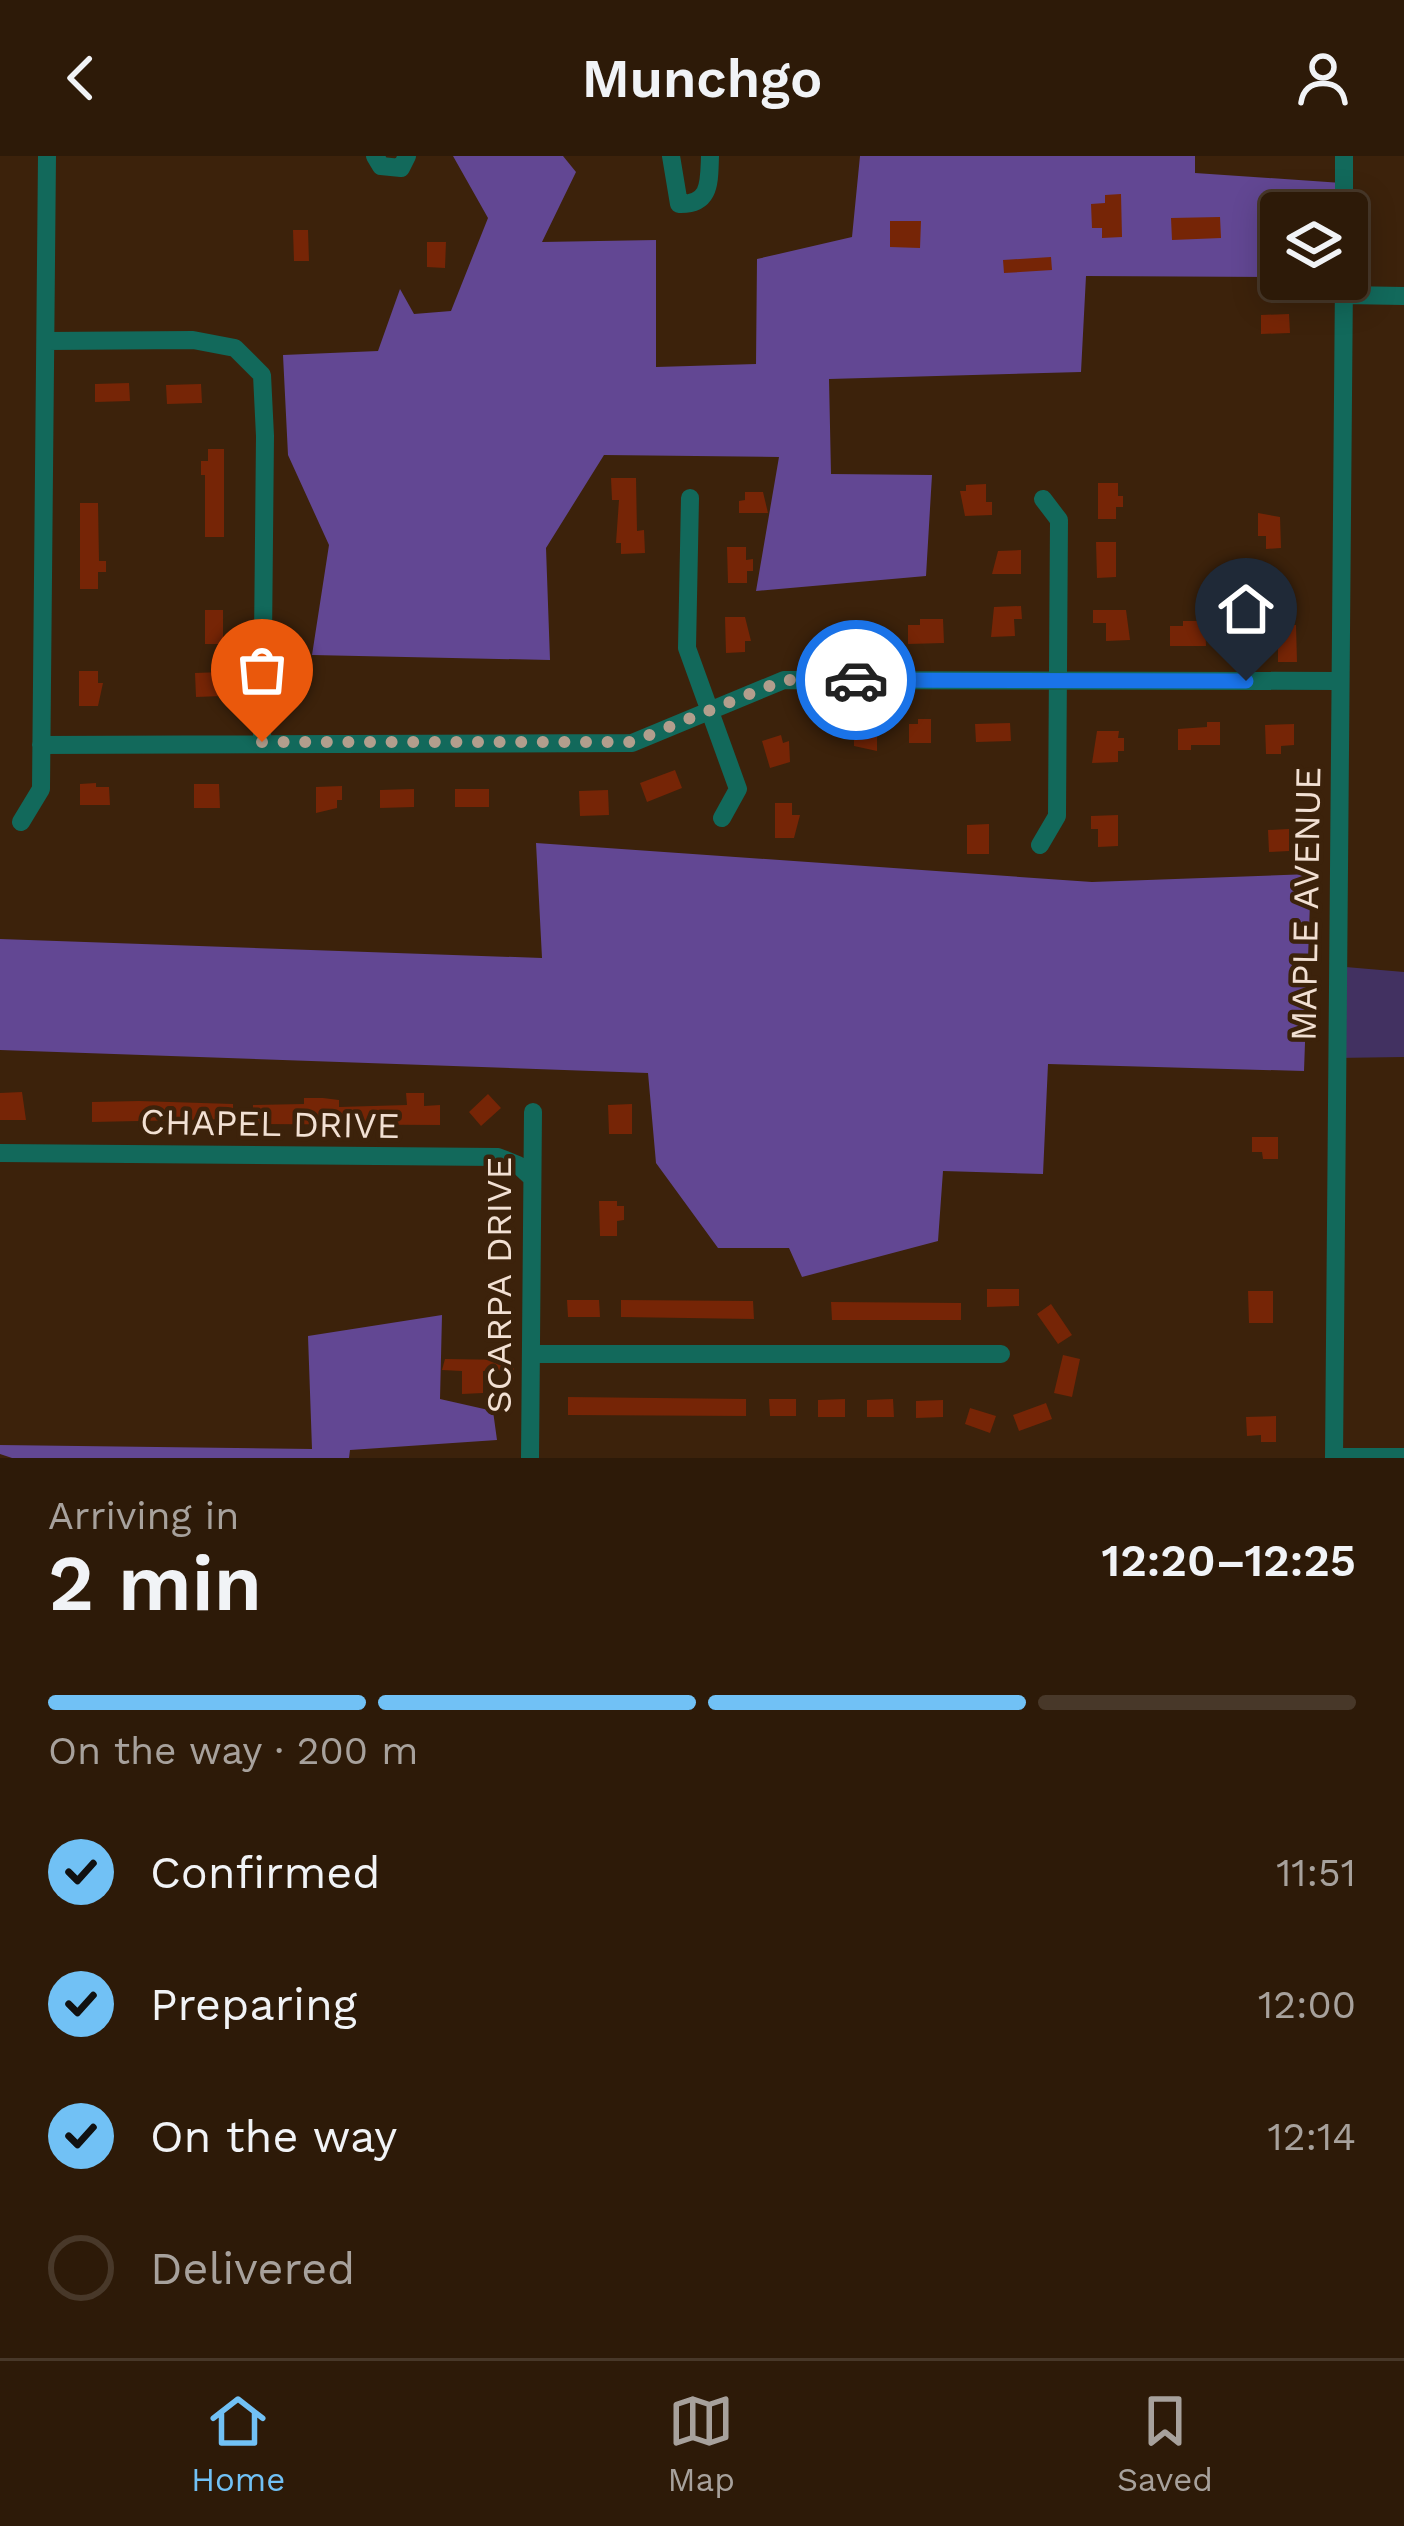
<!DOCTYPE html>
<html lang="en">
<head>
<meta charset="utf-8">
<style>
	body { margin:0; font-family:"Work Sans",sans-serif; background:#392716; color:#f1f3f6; height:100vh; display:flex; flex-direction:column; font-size:45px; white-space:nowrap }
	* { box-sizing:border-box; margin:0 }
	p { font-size:39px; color:#a7a19c }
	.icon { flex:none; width:66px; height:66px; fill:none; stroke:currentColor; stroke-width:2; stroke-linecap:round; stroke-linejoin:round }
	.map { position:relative; height:1302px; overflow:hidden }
	.panel { display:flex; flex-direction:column; background:#2d1a08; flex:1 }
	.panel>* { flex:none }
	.buttons { position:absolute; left:1260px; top:36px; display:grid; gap:24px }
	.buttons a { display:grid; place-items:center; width:108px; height:108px; border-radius:12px; background:#2d1a08; box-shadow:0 6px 30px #0003,0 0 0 3px #483829; font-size:60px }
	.pin { position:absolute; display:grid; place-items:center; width:102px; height:102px; color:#fff; margin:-123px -51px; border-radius:50% 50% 50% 0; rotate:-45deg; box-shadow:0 0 12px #0007 }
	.pin .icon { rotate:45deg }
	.courier { position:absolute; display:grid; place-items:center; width:120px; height:120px; margin:-60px; border:9px solid #1a73e8; border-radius:50%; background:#fff; color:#222; box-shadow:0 3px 15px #0007 }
	.head em { font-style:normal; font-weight:600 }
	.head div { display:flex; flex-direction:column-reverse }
	.head { display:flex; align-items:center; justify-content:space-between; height:204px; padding:0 48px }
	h1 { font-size:78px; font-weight:600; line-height:90px }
	.bar { display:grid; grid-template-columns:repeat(4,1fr); gap:18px 12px; align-content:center; height:144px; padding:0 48px }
	.bar i { height:15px; border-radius:9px; background:#483829 }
	.bar .current { background:#71c1f5 }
	.bar p { grid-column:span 4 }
	ol { padding:0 48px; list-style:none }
	li { display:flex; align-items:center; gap:36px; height:132px }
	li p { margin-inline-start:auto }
	li .icon { padding:12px; border-radius:50%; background:#71c1f5; color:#111; stroke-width:4 }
	li:last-child { color:#a7a19c }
	li i { width:66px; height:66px; border:6px solid #483829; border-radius:50% }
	header { display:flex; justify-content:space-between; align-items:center; height:156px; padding:0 48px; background:#2d1a08; font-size:54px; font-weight:600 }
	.menu { display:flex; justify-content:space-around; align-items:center; height:168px; border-top:3px solid #483829; background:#2d1a08; font-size:33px; color:#a7a19c }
	.menu a { display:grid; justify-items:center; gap:6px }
	.menu .current { color:#71c1f5 }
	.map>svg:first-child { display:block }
	.green { fill:#423161 }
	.forest { fill:#624793 }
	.building { fill:#762506 }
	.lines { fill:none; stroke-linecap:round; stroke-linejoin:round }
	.minor { stroke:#12695b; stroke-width:18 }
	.done { stroke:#b29e8d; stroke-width:12; stroke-dasharray:0 21.6 }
	.route { stroke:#1a73e8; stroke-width:15 }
	.labels { text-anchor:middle; stroke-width:9; stroke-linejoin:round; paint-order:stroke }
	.street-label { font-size:36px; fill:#f2e0d3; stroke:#3c220b }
</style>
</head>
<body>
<header><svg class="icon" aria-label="back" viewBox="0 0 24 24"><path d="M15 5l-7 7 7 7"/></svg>Munchgo<svg class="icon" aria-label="person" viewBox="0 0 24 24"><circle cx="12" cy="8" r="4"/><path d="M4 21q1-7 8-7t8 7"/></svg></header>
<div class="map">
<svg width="1404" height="1302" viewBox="0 0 1404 1302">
	<rect width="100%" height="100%" fill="#3c220b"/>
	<path class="green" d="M1334 810 1404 816V901L1335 902Z"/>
	<path class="forest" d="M453 0H563L576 16 542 86 656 84V211L756 208 757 103 852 81 860 0H1195V17L1342 27 1341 57H1281V121L1086 120 1081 216 829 223 831 318 932 319 926 420 756 435 779 301 604 299 546 392 550 504 312 499 329 389 288 299 283 199 378 195 400 133 414 158 451 155 488 62Z
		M536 687 1092 726 1311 718 1304 915 1048 908 1043 1018 943 1015 938 1085 802 1121 789 1092H718L656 1007 648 917 0 894V783L542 802Z
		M442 1159 440 1243 493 1255 497 1284 350 1294 349 1302H12L0 1298V1289L312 1293 308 1180Z"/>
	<path class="building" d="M1277 36H1289L1290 51H1279L1281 115H1270V70H1262L1261 40H1277Z
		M1121 38 1122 81 1102 82V72H1092L1091 48 1105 47V39Z
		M1220 61 1221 82 1172 84 1171 62Z
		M890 65H921L920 92 890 91Z
		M293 74H308L309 105H294Z
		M427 86H446L445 112 427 111Z
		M1051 101 1052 114 1004 117 1003 104Z
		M1289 158 1290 177 1261 178V159Z
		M129 227 130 245 95 246V228Z
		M201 228 202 247 167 248 166 229Z
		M208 293H224V381H205V319H201V305H208Z
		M611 322H636L637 375 644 374 645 397 621 398V387H616L619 344H612Z
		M1098 327H1118V340H1123V351H1116V363H1098Z
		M986 328V346H992V359L965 360 960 335H966V329Z
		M745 336H763L768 357H739V345L745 344Z
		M80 347H98L99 405H106V416H98V433H80Z
		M1258 357 1280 361 1281 392 1266 393V380H1258Z
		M1096 386H1116V421L1097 422Z
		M727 391H746V404L753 403V415H747V427H728Z
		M1021 394V418H992L998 395Z
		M1021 450 1022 463H1014L1015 480 991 481 994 451Z
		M205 454H223V488H205Z
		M1093 454H1126L1130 484 1106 485V467H1093Z
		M725 461H745L751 485H745V496L726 497Z
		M920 463H943L944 487 908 488V469H920Z
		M1183 465H1205L1206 490H1170V470H1183Z
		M1296 469 1297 506H1278V487H1257L1256 470Z
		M79 515H98V527H103L98 550H79Z
		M222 516V540L196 541 195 517Z
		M918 563H931V587H909V568H918Z
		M854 564H877V595L854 590Z
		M1207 566H1220V589H1191V594H1178V573L1207 571Z
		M1010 567 1011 585 976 586 975 568Z
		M1294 568V589L1281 590V598H1266L1265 569Z
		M1097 575H1119L1118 582H1124V595H1118V606L1092 607Z
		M781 579 783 587 789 585 790 606 770 612 762 585Z
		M675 614 682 632 647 646 640 627Z
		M96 627V631H109L110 649H80V628Z
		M194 628H219L220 652H194Z
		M342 630V644H337V652L316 657V631Z
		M414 633V651L380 652V634Z
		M455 633H489V651H455Z
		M608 634 609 659 580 660 579 635Z
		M775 647H792V659H800L794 682H775Z
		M1118 659V690L1098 691V673H1091V660Z
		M989 668V698H967V669Z
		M1289 673V695L1269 696 1268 674Z
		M22 936 26 964H0V937Z
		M406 937H424V950L440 949V969L253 968V949L304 948V942H323L339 944V951L407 949Z
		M488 938 501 952 481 970 469 956Z
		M139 945 233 948V963L92 966V946Z
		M632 948V978H609L608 949Z
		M1252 981H1278V1003H1263L1262 996H1252Z
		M599 1045H617V1050H624V1064L617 1065V1080H600Z
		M987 1133H1019V1150L987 1151Z
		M1248 1135H1273V1167H1249Z
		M567 1144H599L600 1161H568Z
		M621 1144 753 1145 754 1163 621 1161Z
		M831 1146 961 1147V1164H832Z
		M1051 1148 1072 1179 1058 1188 1037 1158Z
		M1063 1199 1080 1203 1072 1241 1054 1237Z
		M445 1203 514 1204V1214L483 1215V1237L462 1238V1215L442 1214Z
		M568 1241 746 1243V1260L568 1259Z
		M769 1243H796V1260H770Z
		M845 1243V1261H818V1244Z
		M893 1243 894 1261H867V1244Z
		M943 1244V1261L916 1262V1245Z
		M1046 1247 1052 1263 1019 1275 1013 1259Z
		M970 1252 996 1260 990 1277 965 1268Z
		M1276 1260V1286H1261V1279L1247 1280 1246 1261Z"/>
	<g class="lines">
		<path class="minor" d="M375 0 381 10 401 12 407 0
			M671 0 679 48C711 49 709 26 710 0
			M1344 57V0
			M1344 139 1404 140
			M46 185 193 184 235 192 262 219 265 280 262 586
			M690 342 687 492 738 633 722 662
			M41 589 632 587 784 524 1340 525
			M21 666 41 633 47 0
			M1040 689 1057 660 1059 364 1043 343
			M0 997 498 1001 518 1009 532 1022
			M531 1198H1001
			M1334 1301H1404
			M530 1302 533 956
			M1334 1302 1344 123"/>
	</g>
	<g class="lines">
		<path class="done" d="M262 586H632L784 524H856"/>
		<path class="route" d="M856 524 1246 525"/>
	</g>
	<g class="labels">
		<g class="street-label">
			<text transform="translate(1305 748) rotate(-89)" y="13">MAPLE AVENUE</text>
			<text transform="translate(270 967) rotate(1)" y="13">CHAPEL DRIVE</text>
			<text transform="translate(498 1129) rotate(-90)" y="13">SCARPA DRIVE</text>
		</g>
	</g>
</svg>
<div class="buttons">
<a><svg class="icon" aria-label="layers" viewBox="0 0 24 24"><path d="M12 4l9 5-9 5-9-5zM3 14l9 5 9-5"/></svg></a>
</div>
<div class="pin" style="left:262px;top:586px;background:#ea580c"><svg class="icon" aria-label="bag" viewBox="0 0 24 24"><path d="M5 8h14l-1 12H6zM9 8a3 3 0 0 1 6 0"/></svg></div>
<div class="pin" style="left:1246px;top:525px;background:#1f2937"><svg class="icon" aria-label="home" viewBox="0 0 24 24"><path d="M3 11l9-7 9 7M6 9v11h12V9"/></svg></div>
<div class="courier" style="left:856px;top:524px"><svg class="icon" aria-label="car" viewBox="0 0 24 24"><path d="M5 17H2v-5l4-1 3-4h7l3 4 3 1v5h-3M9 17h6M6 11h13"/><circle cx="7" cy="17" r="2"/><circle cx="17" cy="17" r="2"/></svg></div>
</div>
<section class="panel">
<div class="head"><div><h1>2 min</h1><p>Arriving in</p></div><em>12:20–12:25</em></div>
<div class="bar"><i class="current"></i><i class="current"></i><i class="current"></i><i></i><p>On the way · 200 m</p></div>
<ol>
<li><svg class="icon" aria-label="check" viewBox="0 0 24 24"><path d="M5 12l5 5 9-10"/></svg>Confirmed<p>11:51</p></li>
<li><svg class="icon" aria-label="check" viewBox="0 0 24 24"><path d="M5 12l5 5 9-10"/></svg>Preparing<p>12:00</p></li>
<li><svg class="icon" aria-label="check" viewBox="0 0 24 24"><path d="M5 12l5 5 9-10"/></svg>On the way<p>12:14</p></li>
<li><i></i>Delivered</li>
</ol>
</section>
<nav class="menu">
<a class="current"><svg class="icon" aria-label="home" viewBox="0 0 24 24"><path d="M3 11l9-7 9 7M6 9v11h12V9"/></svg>Home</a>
<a><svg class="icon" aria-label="map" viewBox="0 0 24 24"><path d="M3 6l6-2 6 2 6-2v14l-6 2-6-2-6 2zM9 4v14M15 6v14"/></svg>Map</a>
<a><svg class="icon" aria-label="saved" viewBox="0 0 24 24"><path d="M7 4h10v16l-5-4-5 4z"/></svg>Saved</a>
</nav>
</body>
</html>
